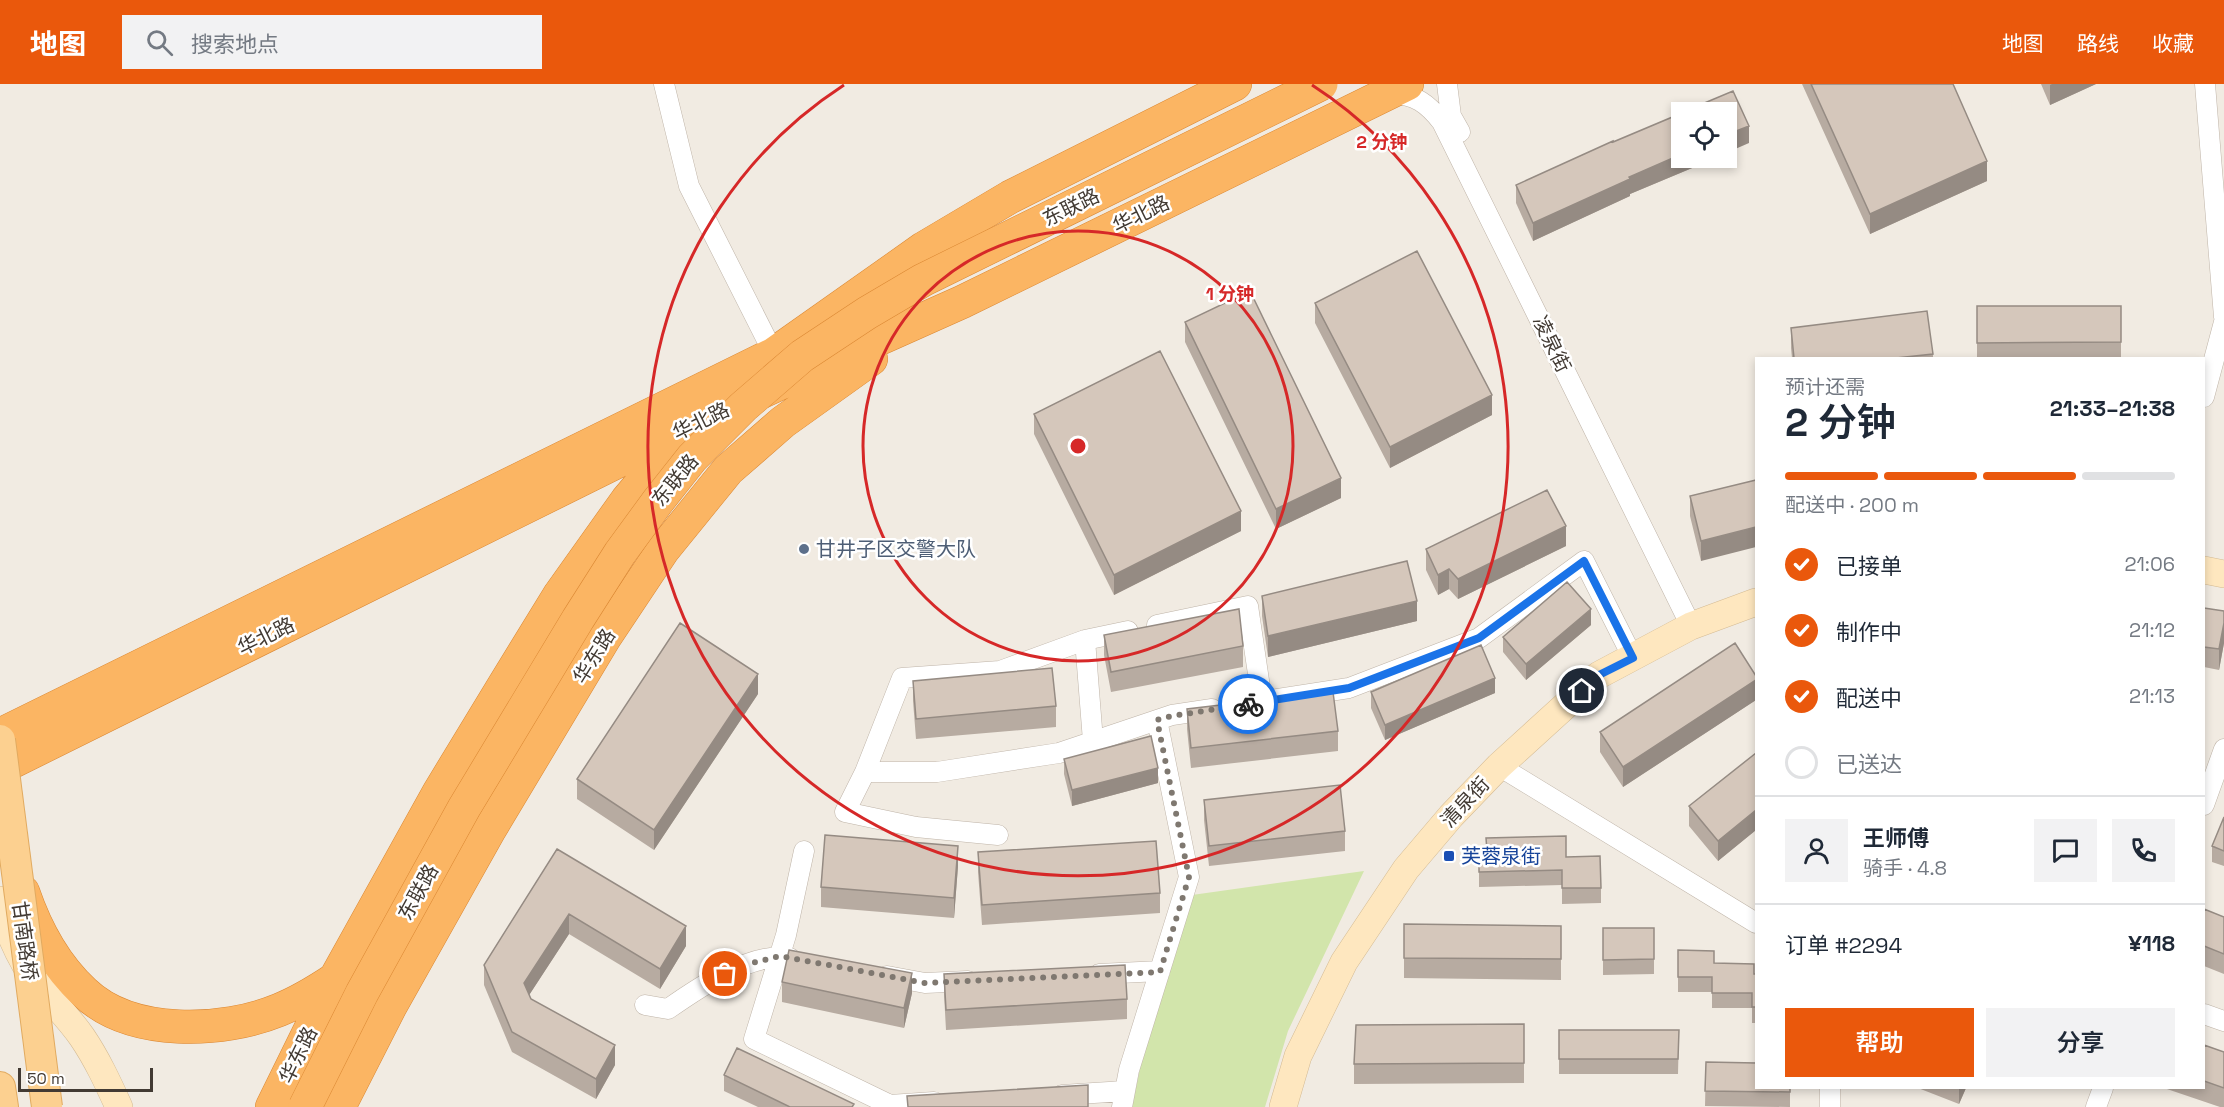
<!DOCTYPE html>
<html lang="zh">
<head>
<meta charset="utf-8">
<style>
	body { margin:0; font-family:"Space Grotesk","Noto Sans SC",sans-serif; background:#f2f2f3; color:#1f2937; height:100vh; display:flex; flex-direction:column; font-size:22px; white-space:nowrap }
	* { box-sizing:border-box; margin:0 }
	p { font-size:20px; color:#747a83 }
	.icon { flex:none; width:33px; height:33px; fill:none; stroke:currentColor; stroke-width:2; stroke-linecap:round; stroke-linejoin:round }
	.map { position:relative; flex:1; overflow:hidden }
	.panel { position:absolute; left:1755px; top:273px; width:450px; height:732px; display:flex; flex-direction:column; background:#fff; border-radius:0px; box-shadow:0 3px 9px #0003 }
	.panel>* { flex:none }
	.fabs { position:absolute; left:1671px; top:18px; display:grid; gap:12px }
	.fabs a { display:grid; place-items:center; width:66px; height:66px; border-radius:0px; background:#fff; box-shadow:0 3px 9px #0003; font-size:30px }
	.scale { position:absolute; left:18px; bottom:15px; width:135px; box-sizing:border-box; padding-left:6px; border:3px solid #423a33; border-top:0; font-size:16px; line-height:21px; white-space:nowrap; color:#423a33; -webkit-text-stroke:4px #fff; paint-order:stroke }
	.pin { position:absolute; display:grid; place-items:center; width:51px; height:51px; color:#fff; margin:-26px; border:3px solid #fff; border-radius:50%; box-shadow:0 2px 6px #0007 }
	.courier { position:absolute; display:grid; place-items:center; width:60px; height:60px; margin:-30px; border:4px solid #1a73e8; border-radius:50%; background:#fff; color:#222; box-shadow:0 2px 8px #0007 }
	.summary em { font-style:normal; font-weight:600 }
	.summary div { display:flex; flex-direction:column-reverse }
	.summary { display:flex; align-items:center; justify-content:space-between; height:102px; padding:0 30px }
	h1 { font-size:39px; font-weight:600; line-height:45px }
	.bar { display:grid; grid-template-columns:repeat(4,1fr); gap:9px 6px; align-content:center; height:72px; padding:0 30px }
	.bar i { height:8px; border-radius:4px; background:#e0e1e3 }
	.bar .on { background:#ea580c }
	.bar p { grid-column:span 4 }
	.line { display:flex; align-items:center; gap:15px; padding:0 30px; border-top:2px solid #e0e1e3 }
	.line div { flex:1 }
	.round { display:grid; place-items:center; flex:none; width:63px; height:63px; border-radius:0px; background:#f2f2f3 }
	ol { padding:0 30px; list-style:none }
	li { display:flex; align-items:center; gap:18px; height:66px }
	li p { margin-inline-start:auto }
	li .icon { padding:6px; border-radius:50%; background:#ea580c; color:#fff; stroke-width:4 }
	li:last-child { color:#747a83 }
	li i { width:33px; height:33px; border:3px solid #e0e1e3; border-radius:50% }
	.cta { display:flex; gap:12px; margin-top:auto; padding:12px 30px }
	.cta a { flex:1; height:69px; border-radius:0px; background:#ea580c; color:#fff; font-size:24px; font-weight:600; line-height:69px; text-align:center }
	.cta a+a { background:#f2f2f3; color:#1f2937 }
	header { display:flex; align-items:center; gap:36px; box-sizing:border-box; height:84px; padding:0 30px; background:#ea580c; color:#fff }
	header strong { font-size:28px }
	nav { display:flex; gap:33px; margin-inline-start:auto; font-size:21px }
	.search { width:420px; height:54px; background:#f2f2f3; display:flex; align-items:center; gap:15px; box-sizing:border-box; padding:0 21px; border-radius:0px; color:#747a83; font-size:22px }
	.map>svg:first-child { display:block }
	.green { fill:#d2e5ab }
	.lines { fill:none; stroke-linecap:round; stroke-linejoin:round }
	.street-casing { stroke:#bfb4a8; stroke-width:21 }
	.secondary-casing { stroke:#d4bb94; stroke-width:28 }
	.primary-casing { stroke:#e1aa60; stroke-width:32 }
	.highway-casing { stroke:#da8733; stroke-width:34 }
	.street { stroke:#fff; stroke-width:20 }
	.secondary { stroke:#fee7bf; stroke-width:27 }
	.primary { stroke:#fcd090; stroke-width:30 }
	.highway { stroke:#fbb563; stroke-width:33 }
	.primary-bridge-casing { stroke:#e1aa60; stroke-width:32; stroke-linecap:butt }
	.highway-bridge-casing { stroke:#da8733; stroke-width:34; stroke-linecap:butt }
	.primary-bridge { stroke:#fcd090; stroke-width:30 }
	.highway-bridge { stroke:#fbb563; stroke-width:33 }
	.wall { fill:#b7aba1 }
	.shaded-wall { fill:#958b83 }
	.building { fill:#d5c7bb; stroke:#958b83; stroke-width:1.5 }
	.done { stroke:#7f7870; stroke-width:6; stroke-dasharray:0 10.8 }
	.route { stroke:#1a73e8; stroke-width:8 }
	.ring { fill:none; stroke:#d62828; stroke-width:3 }
	.service-dot { fill:#5c6f8a; stroke:#fff; stroke-width:2 }
	.transit-dot { fill:#1a4fb4; stroke:#fff; stroke-width:2 }
	.labels { text-anchor:middle; stroke-width:5; stroke-linejoin:round; paint-order:stroke }
	.street-label { font-size:20px; fill:#423a33; stroke:#fff }
	.service-label { font-size:20px; fill:#4e5e75; stroke:#fff; text-anchor:start }
	.transit-label { font-size:20px; fill:#164399; stroke:#fff; text-anchor:start }
	.centre { fill:#d62828; stroke:#fff; stroke-width:3 }
	.ring-label { font-size:18px; text-anchor:middle; font-weight:bold; fill:#d62828; stroke:#fff; stroke-width:5; stroke-linejoin:round; paint-order:stroke }
</style>
</head>
<body>
<header>
<strong>地图</strong>
<div class="search"><svg class="icon" aria-label="search" viewBox="0 0 24 24"><circle cx="10" cy="10" r="6"/><path d="M15 15l6 6"/></svg>搜索地点</div>
<nav><a>地图</a><a>路线</a><a>收藏</a></nav>
</header>
<div class="map">
<svg width="2224" height="1023" viewBox="0 0 2224 1023">
	<rect width="100%" height="100%" fill="#f1ebe2"/>
	<path class="green" d="M1364 787 1288 947 1265 1023H1132L1143 970 1192 811Z"/>
	<g class="lines">
		<g class="street-casing">
			<path id="street" d="M664 0 689 102 774 270
				M1447 0 1451 32 1460 48
				M2205 0 2224 233
				M1392 10C1415 10 1428 20 1442 38L1691 542
				M2204 313 2224 238
				M1157 541 1248 522 1262 617
				M1085 556 1093 657
				M1271 616 1349 604 1479 554 1584 477 1633 574
				M1499 682 1756 839
				M865 688H937L1059 669 1172 631 1212 625
				M2204 721 2224 665
				M998 751 916 743 845 728 865 688 902 594 1000 587 1085 556 1128 547
				M804 767 786 851 754 955 890 1021 934 1018
				M1099 890 1160 887
				M887 892 925 899 968 897
				M645 921 668 925C698 904 752 867 790 874
				M2204 930 2224 937
				M1830 1004V1023
				M1062 1011 1125 1007
				M1122 1023 1129 986 1189 793 1157 636
				M2096 1023 2103 1004"/>
		</g>
		<g class="secondary-casing">
			<path id="secondary" d="M2204 486 2224 490
				M0 816C7 846 19 874 38 900 52 918 69 934 82 953 97 975 108 999 119 1023
				M1283 1023 1298 972 1344 878 1406 785 1451 732 1499 682 1599 591 1691 542 1756 518"/>
		</g>
		<g class="primary-casing">
			<path id="primary" d="M0 1003 3 1023"/>
		</g>
		<g class="highway-casing">
			<path id="highway" d="M0 651 774 270 924 164 1010 113 1235 0
				M0 684 689 342 787 296 962 218 1407 0
				M23 808C36 846 54 880 84 908 131 953 223 949 279 926 299 918 317 907 335 895
				M272 1023 335 895 439 708 504 601 560 510 627 416 680 353
				M339 1023 390 923 490 745 605 553 663 466 728 386 783 338 871 275"/>
		</g>
		<use href="#street" class="street"/>
		<use href="#secondary" class="secondary"/>
		<use href="#primary" class="primary"/>
		<use href="#highway" class="highway"/>
		<g class="primary-bridge-casing">
			<path id="primary-bridge" d="M0 656 47 1023"/>
		</g>
		<g class="highway-bridge-casing">
			<path id="highway-bridge" d="M305 1023 362 909 464 724 578 535 620 469 658 417 692 374 743 323 802 272 867 229 923 196 1321 0"/>
		</g>
		<use href="#primary-bridge" class="primary-bridge"/>
		<use href="#highway-bridge" class="highway-bridge"/>
	</g>
	<path class="wall" d="M1802 0H1953L1987 97 1870 150Z
		M2041 0H2096L2050 21Z
		M1613 58 1682 74H1716L1630 110V112L1533 157 1516 119V101Z
		M1315 219 1492 331 1390 384 1315 239Z
		M1977 222H2121V274H1977Z
		M1185 238 1341 414 1276 445 1185 258Z
		M1791 244 1933 270V274H1792L1791 264Z
		M1034 330 1241 447 1114 511 1034 350Z
		M1756 396 1701 477 1690 432V412Z
		M1566 462 1458 515 1449 505 1438 511 1426 486V465Z
		M1262 512 1417 537 1268 573 1262 532Z
		M2204 524 2224 527V559L2219 586 2204 583Z
		M1591 541 1526 596 1503 568V553Z
		M1104 551 1243 562V583L1111 608 1104 571Z
		M1756 592V616L1623 703 1600 668V648Z
		M913 597 1056 622V643L916 655 913 617Z
		M1371 608 1495 609 1385 656 1371 624Z
		M758 610 654 766 577 715V695Z
		M1187 625 1338 647V667L1191 684 1187 645Z
		M1756 669V746L1718 777 1689 742V722Z
		M1064 675 1158 699 1072 722 1064 690Z
		M1204 716 1345 747V767L1209 782 1204 736Z
		M2224 733V782L2212 778V762Z
		M557 765 686 862 660 905 569 850 529 911 531 915 615 981 596 1015 512 968 484 901V881Z
		M1479 767 1566 773 1601 804V819L1562 820V801L1479 803Z
		M978 768 1160 809V829L982 841 978 788Z
		M958 782 954 834 821 823V803Z
		M2204 825 2224 833V890L2204 882Z
		M1404 840 1561 842V896L1404 894Z
		M1603 844H1654V890L1603 891Z
		M1678 866 1714 879 1756 890V939H1752V924H1712V908H1678Z
		M944 890 1127 915V935L946 946 944 910Z
		M782 898 912 909 904 944 782 918Z
		M1524 940V999L1354 1000V980Z
		M1559 946H1679L1678 990H1559Z
		M2204 961 2224 968V1023H2220L2164 1004H2204Z
		M1706 978 1790 1004V1023L1705 1022Z
		M724 991 854 1023H758L724 1007Z
		M1918 1004H1966L1959 1020Z"/>
	<path class="shaded-wall" d="M2052 0H2096L2050 21V1Z
		M1749 42V59L1726 69V51Z
		M1682 70V74H1716L1630 110V112L1533 157V139L1629 93Z
		M1987 77V97L1870 150V130Z
		M1492 311V331L1390 384V363Z
		M1341 394V414L1276 445V425Z
		M1241 427V447L1114 511V491Z
		M1566 442V462L1458 515V495Z
		M1756 443V463L1701 477V457Z
		M1449 485V505L1438 511V491Z
		M1417 517V537L1268 573V552Z
		M1591 525V541L1526 596V580Z
		M2224 539V559L2219 586V565Z
		M758 590V610L654 766V746Z
		M1495 594V609L1385 656V641Z
		M1756 596V616L1623 703V683Z
		M1158 684V699L1072 722V706Z
		M1756 726V746L1718 777V757Z
		M958 762V782L954 834V814Z
		M569 830V850L524 919V899Z
		M686 842V862L660 905V885Z
		M912 889V909L904 944V924Z
		M615 961V981L596 1015V995Z
		M1959 1004H1966L1959 1020Z"/>
	<path class="building" d="M1811 0H1953L1987 77 1870 130Z
		M1733 7 1749 42 1726 51V28H1683Z
		M1682 29V70L1629 93 1630 95 1533 139 1516 101 1613 57V58Z
		M1417 167 1492 311 1390 363 1315 219Z
		M1250 207 1341 394 1276 425 1185 238Z
		M1977 222H2121V258L1977 259Z
		M1927 227 1933 270 1896 274H1794L1791 244Z
		M1160 267 1241 427 1114 491 1034 330Z
		M1756 396V443L1701 457 1690 412Z
		M1547 406 1566 442 1458 495 1449 485 1438 491 1426 465Z
		M1407 477 1417 517 1268 552 1262 512Z
		M1567 498 1591 525 1526 580 1503 553Z
		M2204 524 2224 527V539L2219 565 2204 563Z
		M1239 525 1243 562 1111 588 1104 551Z
		M680 539 758 590 654 746 577 695Z
		M1735 559 1756 592V596L1623 683 1600 648Z
		M1481 561 1495 594 1385 641 1371 608Z
		M1052 584 1056 622 916 635 913 597Z
		M1333 608 1338 647 1191 664 1187 625Z
		M1151 652 1158 684 1072 706 1064 675Z
		M1756 669V726L1718 757 1689 722Z
		M1340 701 1345 747 1209 762 1204 716Z
		M2224 733V767L2212 762Z
		M825 751 958 762 954 814 821 803Z
		M1566 752V773L1600 772 1601 804H1562V786L1479 788V767H1487L1486 754Z
		M1156 757 1160 809 982 821 978 768Z
		M557 765 686 842 660 885 569 830 524 899 531 915 615 961 596 995 512 948 484 881Z
		M2204 825 2224 833V870L2204 862Z
		M1404 840 1561 842V875L1404 874Z
		M1603 844H1654V875L1603 876Z
		M789 866 912 889 904 924 782 898Z
		M1678 866 1714 867V879L1754 880V890H1756V923H1752V909H1712V893H1678Z
		M1125 881 1127 915 946 926 944 890Z
		M1524 940V979L1354 980 1356 941Z
		M1559 946H1679L1678 975H1559Z
		M2204 961 2224 968V1004L2204 997Z
		M737 964 854 1020 852 1023H790L724 991Z
		M1706 978 1756 979V1004H1790V1008L1705 1007Z
		M1088 1001V1023H908L907 1012Z"/>
	<g class="lines">
		<path class="done" d="M725 890 740 882 780 872 925 899 1160 888 1189 793 1157 636 1172 632 1248 620"/>
		<path class="route" d="M1248 620 1349 604 1479 554 1584 477 1633 574 1599 591 1582 607"/>
	</g>
	<g class="ring">
		<circle cx="1078" cy="362" r="215"/>
		<path d="M1312 1A430 430 0 1 1 844 1"/>
	</g>
	<circle class="service-dot" cx="804" cy="465" r="6"/>
	<rect class="transit-dot" x="1443" y="766" width="12" height="12" rx="3"/>
	<g class="labels">
		<g class="street-label">
			<text transform="translate(1071 123) rotate(-26)" y="7">东联路</text>
			<text transform="translate(1141 130) rotate(-26)" y="7">华北路</text>
			<text transform="translate(1552 260) rotate(64)" y="7">凌泉街</text>
			<text transform="translate(701 337) rotate(-26)" y="7">华北路</text>
			<text transform="translate(675 396) rotate(-51)" y="7">东联路</text>
			<text transform="translate(266 552) rotate(-26)" y="7">华北路</text>
			<text transform="translate(594 572) rotate(-58)" y="7">华东路</text>
			<text transform="translate(1465 718) rotate(-47)" y="7">清泉街</text>
			<text transform="translate(418 808) rotate(-61)" y="7">东联路</text>
			<text transform="translate(25 857) rotate(82)" y="7">甘南路桥</text>
			<text transform="translate(298 971) rotate(-64)" y="7">华东路</text>
		</g>
		<g class="service-label">
			<text x="816" y="472">甘井子区交警大队</text>
		</g>
		<g class="transit-label">
			<text x="1461" y="779">芙蓉泉街</text>
		</g>
	</g>
	<circle cx="1078" cy="362" r="9" class="centre"/>
	<g class="ring-label">
		<text x="1382" y="64">2 分钟</text>
		<text x="1230" y="216">1 分钟</text>
	</g>
</svg>
<div class="fabs">
<a><svg class="icon" aria-label="locate" viewBox="0 0 24 24"><circle cx="12" cy="12" r="6"/><path d="M12 2v4M12 18v4M2 12h4M18 12h4"/></svg></a>
</div>
<div class="scale">50 m</div>
<div class="pin" style="left:725px;top:890px;background:#ea580c"><svg class="icon" aria-label="bag" viewBox="0 0 24 24"><path d="M5 8h14l-1 12H6zM9 8a3 3 0 0 1 6 0"/></svg></div>
<div class="pin" style="left:1582px;top:607px;background:#1f2937"><svg class="icon" aria-label="home" viewBox="0 0 24 24"><path d="M3 11l9-7 9 7M6 9v11h12V9"/></svg></div>
<div class="courier" style="left:1248px;top:620px"><svg class="icon" aria-label="bike" viewBox="0 0 24 24"><circle cx="6" cy="16" r="4"/><circle cx="18" cy="16" r="4"/><path d="M6 16l4-8h5l3 8M10 8l3 8H6M13 5h3"/></svg></div>
<section class="panel">
<div class="summary"><div><h1>2 分钟</h1><p>预计还需</p></div><em>21:33–21:38</em></div>
<div class="bar"><i class="on"></i><i class="on"></i><i class="on"></i><i></i><p>配送中 · 200 m</p></div>
<ol>
<li><svg class="icon" aria-label="check" viewBox="0 0 24 24"><path d="M5 12l5 5 9-10"/></svg>已接单<p>21:06</p></li>
<li><svg class="icon" aria-label="check" viewBox="0 0 24 24"><path d="M5 12l5 5 9-10"/></svg>制作中<p>21:12</p></li>
<li><svg class="icon" aria-label="check" viewBox="0 0 24 24"><path d="M5 12l5 5 9-10"/></svg>配送中<p>21:13</p></li>
<li><i></i>已送达</li>
</ol>
<div class="line" style="height:108px"><a class="round"><svg class="icon" aria-label="person" viewBox="0 0 24 24"><circle cx="12" cy="8" r="4"/><path d="M4 21q1-7 8-7t8 7"/></svg></a><div><b>王师傅</b><p>骑手 · 4.8</p></div><a class="round"><svg class="icon" aria-label="chat" viewBox="0 0 24 24"><path d="M4 5h16v11H9l-5 4z"/></svg></a><a class="round"><svg class="icon" aria-label="phone" viewBox="0 0 24 24"><path d="M5 4h4l2 5-3 2q2 4 5 5l2-3 5 2v4C11 20 4 13 5 4z"/></svg></a></div>
<div class="line" style="height:78px"><div>订单 #2294</div><b>¥118</b></div>
<div class="cta"><a>帮助</a><a>分享</a></div>
</section>
</div>
</body>
</html>
